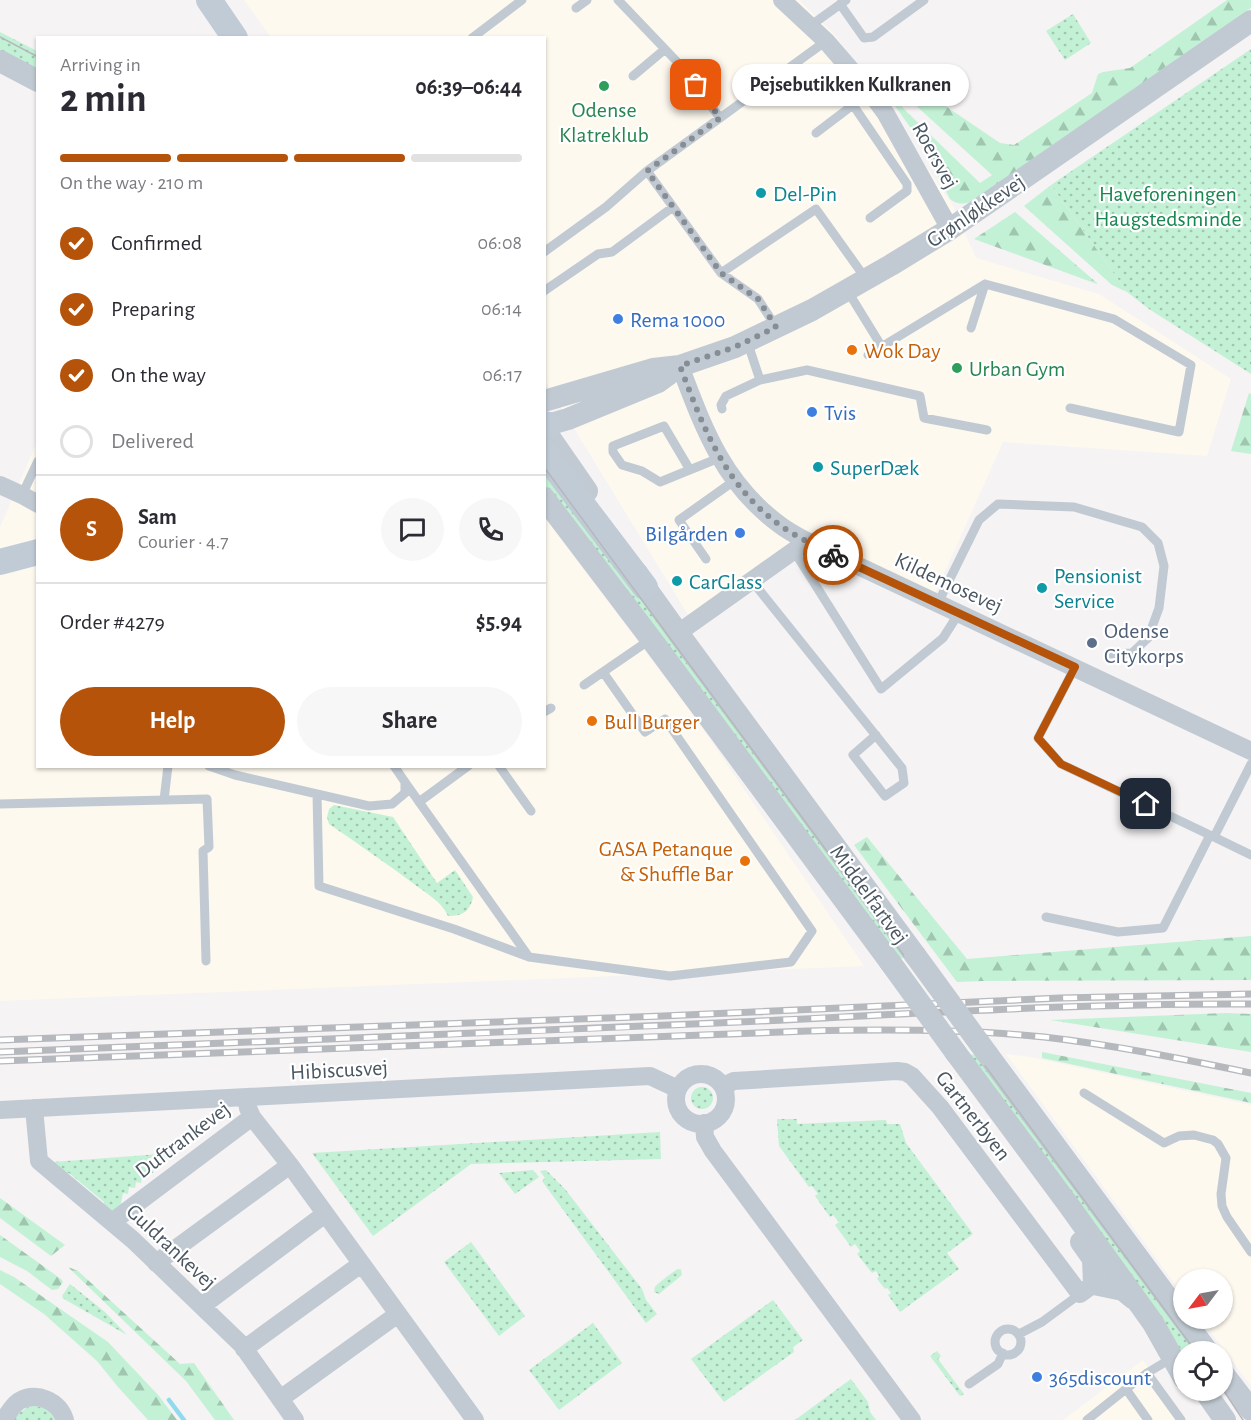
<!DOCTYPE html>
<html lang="en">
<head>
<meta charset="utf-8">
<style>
	body { margin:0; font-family:"Alegreya Sans",sans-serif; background:#f7f7f7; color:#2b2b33; height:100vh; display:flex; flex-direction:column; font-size:22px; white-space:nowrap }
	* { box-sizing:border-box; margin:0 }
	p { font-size:20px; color:#7c7c81 }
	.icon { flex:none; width:33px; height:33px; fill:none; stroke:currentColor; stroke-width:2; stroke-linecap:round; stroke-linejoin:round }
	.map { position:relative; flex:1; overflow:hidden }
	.sheet { position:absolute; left:36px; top:36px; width:510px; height:732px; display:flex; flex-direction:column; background:#fff; border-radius:0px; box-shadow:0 2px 4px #0004 }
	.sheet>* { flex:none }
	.needle { width:39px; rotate:238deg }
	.buttons { position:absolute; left:1173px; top:1269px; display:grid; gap:12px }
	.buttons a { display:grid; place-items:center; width:60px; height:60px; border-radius:50%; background:#fff; box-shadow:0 2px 4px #0004; font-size:30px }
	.pin { position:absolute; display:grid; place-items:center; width:51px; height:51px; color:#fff; margin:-26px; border-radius:12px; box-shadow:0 3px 9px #0006 }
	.courier { position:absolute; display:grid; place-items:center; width:60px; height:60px; margin:-30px; border:4px solid #b45309; border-radius:50%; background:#fff; color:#222; box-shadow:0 2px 8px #0007 }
	.bubble { position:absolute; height:42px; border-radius:21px; background:#fff; box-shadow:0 2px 4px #0004; font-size:20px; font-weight:700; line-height:42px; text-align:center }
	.head em { font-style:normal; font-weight:700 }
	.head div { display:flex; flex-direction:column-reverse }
	.head { display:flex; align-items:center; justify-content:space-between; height:102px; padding:0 24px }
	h1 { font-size:39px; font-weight:700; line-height:45px }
	.bar { display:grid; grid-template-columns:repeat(4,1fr); gap:9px 6px; align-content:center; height:72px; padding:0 24px }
	.bar i { height:8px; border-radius:4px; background:#e1e1e2 }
	.bar .current { background:#b45309 }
	.bar p { grid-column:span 4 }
	.line { display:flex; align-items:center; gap:15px; padding:0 24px; border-top:2px solid #e1e1e2 }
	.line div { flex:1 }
	.round { display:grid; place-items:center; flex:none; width:63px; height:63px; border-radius:32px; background:#f7f7f7 }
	ol { padding:0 24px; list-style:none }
	li { display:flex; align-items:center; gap:18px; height:66px }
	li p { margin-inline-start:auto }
	li .icon { padding:6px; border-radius:50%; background:#b45309; color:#fff; stroke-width:4 }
	li:last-child { color:#7c7c81 }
	li i { width:33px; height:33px; border:3px solid #e1e1e2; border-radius:50% }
	.button { display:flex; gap:12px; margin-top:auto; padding:12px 24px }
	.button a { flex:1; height:69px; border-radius:36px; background:#b45309; color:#fff; font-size:24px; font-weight:700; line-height:69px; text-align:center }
	.button a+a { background:#f7f7f7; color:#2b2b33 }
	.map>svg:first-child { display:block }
	.commercial { fill:#fdf9ef }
	.green { fill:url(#green-dots) }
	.forest { fill:url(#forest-firs) }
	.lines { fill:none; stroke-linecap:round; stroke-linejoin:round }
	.stream { stroke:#90daee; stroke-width:4.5 }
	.service { stroke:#c1cad2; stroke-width:9 }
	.minor { stroke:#c1cad2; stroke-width:18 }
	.tertiary { stroke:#c1cad2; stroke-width:22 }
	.secondary { stroke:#c1cbd6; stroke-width:26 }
	.tram { stroke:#b5b8bd; stroke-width:1.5 }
	.rail-casing { stroke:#b5b8bd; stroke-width:7 }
	.rail { stroke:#fff; stroke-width:4.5; stroke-dasharray:14; stroke-linecap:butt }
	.tertiary-bridge { stroke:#c1cad2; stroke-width:22 }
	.done { stroke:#868d94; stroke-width:6; stroke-dasharray:0 10.8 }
	.route { stroke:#b45309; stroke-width:8 }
	.leisure-dot { fill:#2e9e5b; stroke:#fff; stroke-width:2 }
	.culture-dot { fill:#0f9aa8; stroke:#fff; stroke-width:2 }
	.shop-dot { fill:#3f7fe0; stroke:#fff; stroke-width:2 }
	.food-dot { fill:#e8710a; stroke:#fff; stroke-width:2 }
	.service-dot { fill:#5c6f8a; stroke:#fff; stroke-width:2 }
	.labels { text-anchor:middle; stroke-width:4.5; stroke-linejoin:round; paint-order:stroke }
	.leisure-label { font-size:22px; fill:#27864d; stroke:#fff }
	.street-label { font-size:22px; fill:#4a5661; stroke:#fff }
	.culture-label { font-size:22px; fill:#0d838f; stroke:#fff; text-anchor:start }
	.park-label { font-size:22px; fill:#17864f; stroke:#fff }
	.shop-label { font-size:22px; fill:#366cbe; stroke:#fff; text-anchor:start }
	.food-label { font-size:22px; fill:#c56008; stroke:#fff; text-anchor:start }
	.service-label { font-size:22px; fill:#4e5e75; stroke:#fff; text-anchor:start }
</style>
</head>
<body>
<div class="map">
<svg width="1251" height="1420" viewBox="0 0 1251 1420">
	<defs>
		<pattern id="green-dots" width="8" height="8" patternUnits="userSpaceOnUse" patternTransform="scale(1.5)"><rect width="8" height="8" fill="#c3f1d5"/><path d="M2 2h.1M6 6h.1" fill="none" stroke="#a0c6b0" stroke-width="1.8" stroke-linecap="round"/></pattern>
		<pattern id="forest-firs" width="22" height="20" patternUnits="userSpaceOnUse" patternTransform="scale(1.5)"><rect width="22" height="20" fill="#c3f1d5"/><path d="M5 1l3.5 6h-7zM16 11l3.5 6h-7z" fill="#a0c6b0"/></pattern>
	</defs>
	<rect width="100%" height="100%" fill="#f5f3f3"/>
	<path class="commercial" d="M244 0H799L836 36 952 204 976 258 1099 294 1231 379 1207 456 1003 442 930 605 809 548 696 628 545 381 544 38 271 37Z
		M37 442 38 766H544L545 518 697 720 864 966 0 1001V527Z
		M1006 1054 1030 1057 1251 1105V1386L1201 1319 1222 1318V1280H1184L1183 1295Z
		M1143 1360 1184 1420H1064L1067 1417Z"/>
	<path class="green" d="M1073 14 1091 43 1065 60 1046 31Z
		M0 32 37 51V71L0 52Z
		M1251 49V374L1149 309 1127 292 1051 185Z
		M544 460 909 956 894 961 545 488Z
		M334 805 393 817 437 883 455 870 473 897C470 912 462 916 448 916 442 902 426 893 414 884 386 863 358 844 329 824L327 817 329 809Z
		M963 1054 982 1055 1202 1351 1184 1352 1183 1355Z
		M691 1098a11 11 0 1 1 22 0a11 11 0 1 1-22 0Z
		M777 1119H797V1124L886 1120 887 1124H900L906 1143 973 1234 947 1253 959 1269 900 1312 888 1295 891 1293 887 1288 885 1289 877 1279 879 1276 876 1271 872 1273 857 1254 860 1251 855 1244 851 1247 835 1225 839 1222 833 1215 830 1217 815 1196 818 1194 812 1186 809 1187 779 1146Z
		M660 1132 661 1159 471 1164 373 1236 312 1153Z
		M174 1153 173 1157 167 1156 166 1162 160 1161 159 1168 154 1167 153 1173 148 1172 147 1178 142 1177 141 1183 136 1182 135 1188 129 1187 128 1194 123 1193 120 1209 114 1213 104 1206V1202L69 1173 64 1174 53 1162Z
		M533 1170 539 1177 515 1194 499 1173Z
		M546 1170 565 1189 642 1289 646 1300 657 1314 646 1323 542 1181 545 1178 540 1171Z
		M471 1242 525 1316 499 1336 444 1262Z
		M678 1269 681 1270 682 1275 659 1294 654 1292C655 1290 654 1289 655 1287 656 1285 675 1270 678 1269Z
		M70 1284 105 1312 127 1335 64 1299 62 1296Z
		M773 1300 803 1340 793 1347 794 1352 724 1402 691 1359Z
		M593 1323 622 1363 559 1410 529 1370Z
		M937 1351 941 1356 938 1359 964 1394 960 1396 930 1356Z
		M851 1379 868 1402 870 1412 876 1420H795Z
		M29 1406C42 1405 49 1410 57 1420H13L18 1414Z"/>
	<path class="forest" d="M1227 0H1251V8L971 202C962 204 958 205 950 199L918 138 874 77 907 112 980 183 992 175 877 70 885 65 1000 143 1014 145 1092 93 1098 74 1103 72 1130 68Z
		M1051 185 1127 292 1112 285 1024 206Z
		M1015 212 1097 283V284L974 239Z
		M1249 393 1251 394V454L1231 451Z
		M867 837 967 959 1251 936V980L982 981 957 982 854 845Z
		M1226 1013 1251 1014V1052L1050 1020Z
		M1042 1052 1251 1093V1103L1042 1058Z
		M0 1198 65 1245 51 1256 0 1218Z
		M0 1235 61 1279 63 1282 58 1289 52 1290 27 1271 0 1257Z
		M68 1267 78 1271 180 1364 194 1363 234 1420H215L186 1381Z
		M0 1270 14 1277 108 1342 159 1396 177 1420H148L118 1387 97 1361 44 1314 0 1284Z"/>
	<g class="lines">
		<path class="stream" d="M169 1400 184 1420"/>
		<path class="service" d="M618 0 684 69 720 118
			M840 4 864 38 873 37 924 0
			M576 8 587 0
			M810 26 846 0
			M472 38 522 0
			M633 76 664 50
			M853 105 907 184V191L870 218
			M816 133 870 92
			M647 171 721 273 758 299 776 327
			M544 252 606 207 647 171 826 41
			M721 273 816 209 866 279
			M985 284 1114 319 1191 365 1179 432 1070 408
			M847 290 882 347
			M544 291 598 254 612 252 673 207
			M868 355 985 284 971 328
			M760 380 807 370 920 396 924 418 987 430
			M722 409 721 405 726 396 760 380 747 341
			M690 470 664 426 613 446V452L622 465 642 471 660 482 719 458
			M22 495 38 461
			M794 551 881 689 943 638 959 613
			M706 559 679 520 734 481
			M752 581 902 768 904 783 885 796 853 755 876 735
			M938 603 979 520 998 504 1074 507 1142 527 1158 543 1164 566 1159 608 1148 638 1132 653 1109 654
			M1075 667 1038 738 1061 764 1214 837
			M584 685 651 639
			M544 712 551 708
			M1251 764 1214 837 1251 855
			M209 766 235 775 369 806 392 804 405 793V782L394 766
			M499 766 531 811
			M405 782 529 957
			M317 794 319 886 454 929 529 957 670 976 791 962 812 931 665 719 645 732 603 672
			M164 800 168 766
			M419 802 468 766
			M0 804 207 799 209 847 203 851 206 961
			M1046 917 1118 932 1163 928 1210 835
			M1084 1093 1164 1143 1179 1136 1194 1135 1213 1140 1218 1144 1226 1158 1221 1194 1222 1206 1227 1217 1251 1252
			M995 1342a13 13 0 1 1 26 0a13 13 0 1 1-26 0Z
			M1019 1334 1042 1322 1080 1294
			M1147 1373 1181 1420
			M969 1384 998 1364 1003 1353
			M1087 1420 1126 1389
			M1148 1420 1126 1389 1147 1373 1172 1358"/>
		<path class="minor" d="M782 0 826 41 870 92 886 114 950 229
			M680 366C704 429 723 483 780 525 796 537 815 545 833 554L1251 751
			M0 485 22 495 38 504
			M678 633 799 547 803 539
			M676 1099a25 25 0 1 1 50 0a25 25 0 1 1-50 0Z
			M723 1086 734 1081 897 1071 905 1072 912 1076 940 1107 1080 1294 1094 1284
			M246 1098 248 1108 252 1117 290 1165 475 1420
			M34 1108 39 1161 133 1240 242 1345 295 1420
			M0 1110 650 1076 678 1089
			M704 1123 705 1137 713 1151 912 1420
			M112 1222 252 1117
			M156 1263 290 1165
			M202 1306 325 1214
			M244 1349 361 1264
			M280 1399 398 1314
			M4 1420C8 1413 12 1406 19 1401 37 1391 59 1401 65 1420"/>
		<path class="tertiary" d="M0 61 38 81
			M544 401 653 369 680 366 735 347 812 310 891 265 950 229 1251 21
			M544 426 568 419 658 382 669 374
			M544 429 587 491
			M544 498 651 639 890 962
			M637 573 645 587 678 633 915 955
			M956 1053 1070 1207 1153 1323 1184 1378
			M988 1055 1208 1352
			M1081 1242 1093 1259 1094 1284 1123 1290 1134 1299
			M1222 1372 1251 1410
			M1204 1390 1225 1420"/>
		<path class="secondary" d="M209 0 235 38
			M544 424 549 425
			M544 453 588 512 645 587
			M0 562 38 552"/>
		<path class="tram" d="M0 37 38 57
			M544 467 1196 1352
			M1222 1388 1243 1420"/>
		<g class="rail-casing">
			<path id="rail" d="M0 1040 663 1016 1060 998 1251 994
				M0 1052C239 1042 478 1034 717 1023 895 1015 1073 1003 1251 1004
				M0 1061 808 1031C887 1029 966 1029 1044 1037 1114 1045 1183 1059 1251 1073"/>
		</g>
		<use href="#rail" class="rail"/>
		<path class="tertiary-bridge" d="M915 955 988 1055
			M890 962 956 1053"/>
	</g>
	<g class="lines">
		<path class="done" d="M696 85 720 118 647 171 721 273 758 299 776 327 735 347 680 366C703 427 725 486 781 526 797 537 816 546 833 555"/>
		<path class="route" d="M833 555 1075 667 1038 738 1061 764 1146 804"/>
	</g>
	<g class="leisure-dot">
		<circle cx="604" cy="86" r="6"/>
		<circle cx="957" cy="368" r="6"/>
	</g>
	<g class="culture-dot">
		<circle cx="761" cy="193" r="6"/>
		<circle cx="818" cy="467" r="6"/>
		<circle cx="677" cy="581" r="6"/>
		<circle cx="1042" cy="588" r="6"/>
	</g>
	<g class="shop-dot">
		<circle cx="618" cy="319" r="6"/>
		<circle cx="812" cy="412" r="6"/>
		<circle cx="740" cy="533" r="6"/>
		<circle cx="1037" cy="1377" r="6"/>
	</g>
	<g class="food-dot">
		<circle cx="852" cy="350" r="6"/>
		<circle cx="592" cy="721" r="6"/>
		<circle cx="745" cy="861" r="6"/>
	</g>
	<circle class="service-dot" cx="1092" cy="643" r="6"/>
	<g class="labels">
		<g class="leisure-label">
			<text x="604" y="117">Odense<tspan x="604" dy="25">Klatreklub</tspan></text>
			<text x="969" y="376" text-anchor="start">Urban Gym</text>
		</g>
		<g class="street-label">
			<text transform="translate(936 155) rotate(61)" y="8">Roersvej</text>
			<text transform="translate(975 210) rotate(-34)" y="8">Grønløkkevej</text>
			<text transform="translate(949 582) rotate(25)" y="8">Kildemosevej</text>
			<text transform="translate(870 894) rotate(54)" y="8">Middelfartvej</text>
			<text transform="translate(339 1069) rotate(-3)" y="8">Hibiscusvej</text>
			<text transform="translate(974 1115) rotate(52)" y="8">Gartnerbyen</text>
			<text transform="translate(182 1139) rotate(-37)" y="8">Duftrankevej</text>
			<text transform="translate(172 1246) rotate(43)" y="8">Guldrankevej</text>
		</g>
		<g class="culture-label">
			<text x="773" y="201">Del-Pin</text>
			<text x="830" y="475">SuperDæk</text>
			<text x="1054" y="583">Pensionist<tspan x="1054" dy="25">Service</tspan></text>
			<text x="689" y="589">CarGlass</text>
		</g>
		<g class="park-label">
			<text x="1168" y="201">Haveforeningen<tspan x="1168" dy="25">Haugstedsminde</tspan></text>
		</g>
		<g class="shop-label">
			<text x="630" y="327">Rema 1000</text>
			<text x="824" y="420">Tvis</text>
			<text x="728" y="541" text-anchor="end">Bilgården</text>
			<text x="1049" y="1385">365discount</text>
		</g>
		<g class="food-label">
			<text x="864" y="358">Wok Day</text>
			<text x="604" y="729">Bull Burger</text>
			<text x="733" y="856" text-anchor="end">GASA Petanque<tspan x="733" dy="25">&amp; Shuffle Bar</tspan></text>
		</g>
		<g class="service-label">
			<text x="1104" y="638">Odense<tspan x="1104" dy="25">Citykorps</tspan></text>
		</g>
	</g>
</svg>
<div class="buttons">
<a><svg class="needle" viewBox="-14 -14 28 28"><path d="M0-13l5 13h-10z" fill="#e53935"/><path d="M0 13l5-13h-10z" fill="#7c7c81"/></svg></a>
<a><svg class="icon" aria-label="locate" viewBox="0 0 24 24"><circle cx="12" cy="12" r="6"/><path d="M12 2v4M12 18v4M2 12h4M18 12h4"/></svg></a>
</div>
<div class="pin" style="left:696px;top:85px;background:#ea580c"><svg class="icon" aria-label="bag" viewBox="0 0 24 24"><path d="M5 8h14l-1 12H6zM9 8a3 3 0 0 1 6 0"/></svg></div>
<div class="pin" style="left:1146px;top:804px;background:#1f2937"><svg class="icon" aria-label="home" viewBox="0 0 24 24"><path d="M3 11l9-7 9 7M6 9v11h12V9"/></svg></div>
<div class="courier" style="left:833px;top:555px"><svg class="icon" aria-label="bike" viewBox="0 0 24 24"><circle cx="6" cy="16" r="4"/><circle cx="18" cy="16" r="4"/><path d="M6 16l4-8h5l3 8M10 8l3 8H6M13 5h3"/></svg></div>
<div class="bubble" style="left:732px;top:64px;width:237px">Pejsebutikken Kulkranen</div>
<section class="sheet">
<div class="head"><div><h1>2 min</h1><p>Arriving in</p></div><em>06:39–06:44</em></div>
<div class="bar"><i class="current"></i><i class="current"></i><i class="current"></i><i></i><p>On the way · 210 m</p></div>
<ol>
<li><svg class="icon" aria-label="check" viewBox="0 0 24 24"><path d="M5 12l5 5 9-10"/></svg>Confirmed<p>06:08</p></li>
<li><svg class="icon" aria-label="check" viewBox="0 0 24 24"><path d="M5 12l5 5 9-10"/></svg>Preparing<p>06:14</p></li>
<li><svg class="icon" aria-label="check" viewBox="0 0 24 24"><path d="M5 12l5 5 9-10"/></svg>On the way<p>06:17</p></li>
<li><i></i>Delivered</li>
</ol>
<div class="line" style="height:108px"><b class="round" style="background:#b45309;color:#fff">S</b><div><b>Sam</b><p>Courier · 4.7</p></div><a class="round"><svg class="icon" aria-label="chat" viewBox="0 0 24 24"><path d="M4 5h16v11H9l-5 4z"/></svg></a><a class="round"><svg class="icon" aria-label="phone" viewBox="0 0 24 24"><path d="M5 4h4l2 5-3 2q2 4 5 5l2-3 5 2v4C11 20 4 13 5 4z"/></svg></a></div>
<div class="line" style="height:78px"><div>Order #4279</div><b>$5.94</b></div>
<div class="button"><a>Help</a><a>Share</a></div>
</section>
</div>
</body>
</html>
